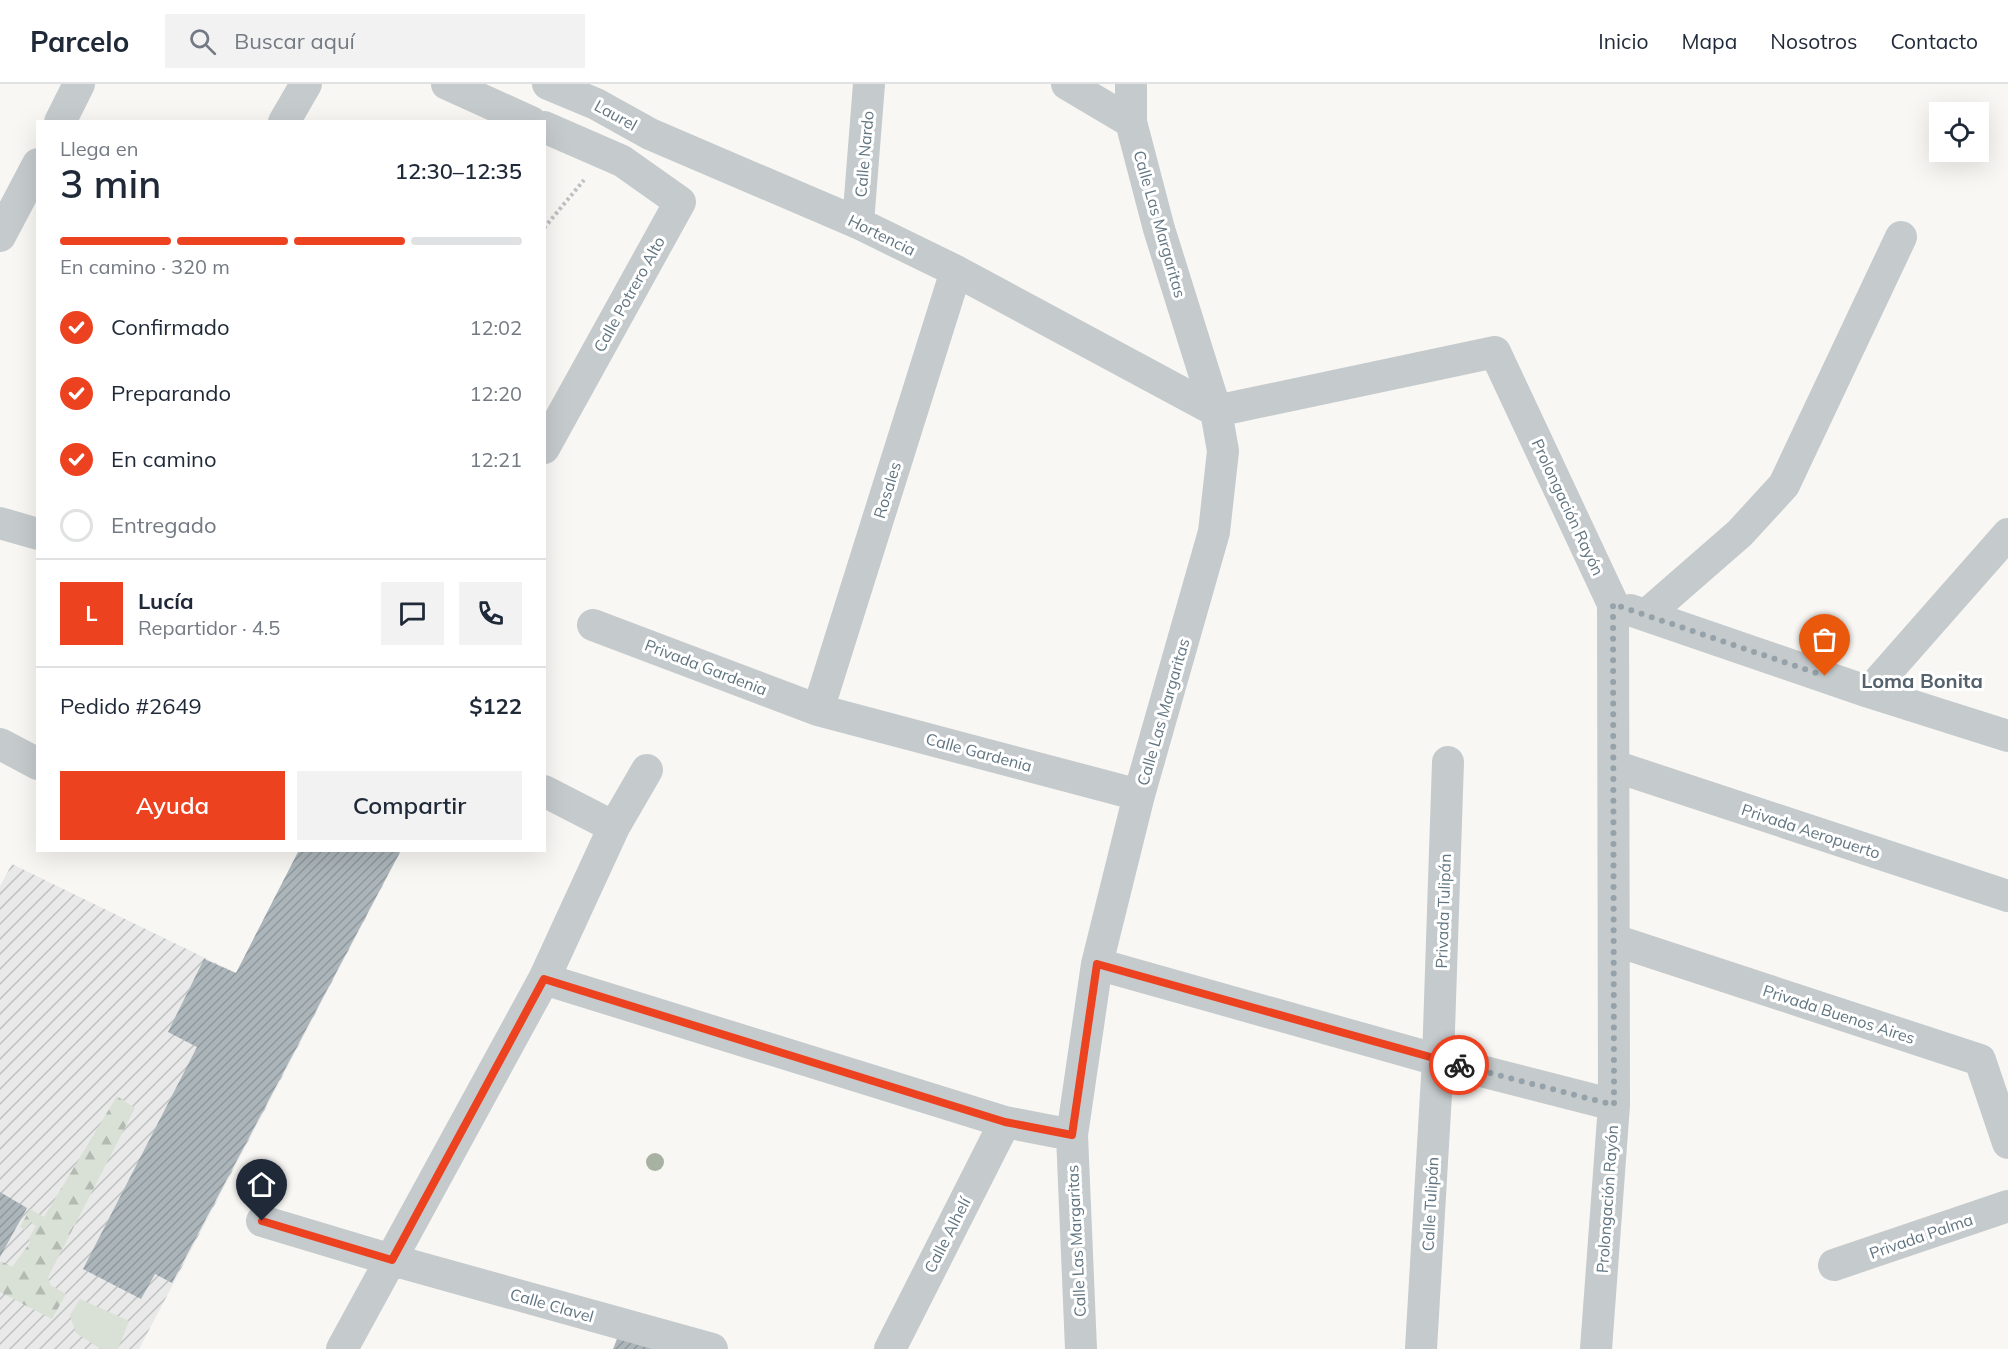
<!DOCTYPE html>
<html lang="es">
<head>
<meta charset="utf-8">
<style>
	body { margin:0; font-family:Mulish,sans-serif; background:#f2f2f3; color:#1f2937; height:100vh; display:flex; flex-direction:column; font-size:22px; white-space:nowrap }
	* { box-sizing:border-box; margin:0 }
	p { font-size:20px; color:#747a83 }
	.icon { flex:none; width:33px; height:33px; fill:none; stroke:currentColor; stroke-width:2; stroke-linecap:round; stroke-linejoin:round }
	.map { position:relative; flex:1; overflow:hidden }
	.sheet { position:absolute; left:36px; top:36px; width:510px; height:732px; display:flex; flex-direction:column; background:#fff; border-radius:0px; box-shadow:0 6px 24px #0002 }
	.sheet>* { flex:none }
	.fabs { position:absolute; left:1929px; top:18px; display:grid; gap:12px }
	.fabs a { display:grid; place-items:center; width:60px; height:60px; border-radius:0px; background:#fff; box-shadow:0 6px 24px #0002; font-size:30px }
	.pin { position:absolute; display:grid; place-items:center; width:51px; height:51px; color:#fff; margin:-62px -26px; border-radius:50% 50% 50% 0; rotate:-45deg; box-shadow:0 0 6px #0007 }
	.pin .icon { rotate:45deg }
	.courier { position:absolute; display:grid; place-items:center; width:60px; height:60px; margin:-30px; border:4px solid #ec4220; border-radius:50%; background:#fff; color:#222; box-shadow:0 2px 8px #0007 }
	.headline em { font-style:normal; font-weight:600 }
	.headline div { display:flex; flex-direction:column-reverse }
	.headline { display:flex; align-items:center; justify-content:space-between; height:102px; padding:0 24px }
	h1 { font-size:39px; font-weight:600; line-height:45px }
	.bar { display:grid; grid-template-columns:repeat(4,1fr); gap:9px 6px; align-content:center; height:72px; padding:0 24px }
	.bar i { height:8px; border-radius:4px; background:#e0e1e3 }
	.bar .selected { background:#ec4220 }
	.bar p { grid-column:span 4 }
	.line { display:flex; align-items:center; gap:15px; padding:0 24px; border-top:2px solid #e0e1e3 }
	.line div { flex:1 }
	.round { display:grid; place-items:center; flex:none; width:63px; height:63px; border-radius:0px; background:#f2f2f3 }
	ol { padding:0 24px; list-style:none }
	li { display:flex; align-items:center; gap:18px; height:66px }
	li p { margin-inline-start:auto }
	li .icon { padding:6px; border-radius:50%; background:#ec4220; color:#fff; stroke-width:4 }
	li:last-child { color:#747a83 }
	li i { width:33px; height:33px; border:3px solid #e0e1e3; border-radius:50% }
	.cta { display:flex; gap:12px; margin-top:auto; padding:12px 24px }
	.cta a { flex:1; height:69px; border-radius:0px; background:#ec4220; color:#fff; font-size:24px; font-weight:600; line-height:69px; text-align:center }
	.cta a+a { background:#f2f2f3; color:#1f2937 }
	header { display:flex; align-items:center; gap:36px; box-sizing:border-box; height:84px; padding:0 30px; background:#fff; border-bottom:2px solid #e0e1e3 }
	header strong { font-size:28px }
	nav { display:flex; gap:33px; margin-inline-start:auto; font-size:21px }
	.search { width:420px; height:54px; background:#f2f2f3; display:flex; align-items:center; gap:15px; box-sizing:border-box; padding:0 21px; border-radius:0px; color:#747a83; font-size:22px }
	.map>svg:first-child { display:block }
	.industrial { fill:url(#industrial-furrows) }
	.green { fill:#d9e0d5 }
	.forest { fill:url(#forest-firs) }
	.building { fill:url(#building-hatch) }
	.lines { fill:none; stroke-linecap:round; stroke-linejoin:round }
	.path { stroke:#bec1c3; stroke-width:4; stroke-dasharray:3 3; stroke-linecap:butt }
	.minor { stroke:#c5cacc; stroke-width:32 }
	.tree { fill:#a8b2a3 }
	.done { stroke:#96a2a9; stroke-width:6; stroke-dasharray:0 10.8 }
	.route { stroke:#ec4220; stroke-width:8 }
	.labels { text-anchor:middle; stroke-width:6; stroke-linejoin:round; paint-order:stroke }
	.street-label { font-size:16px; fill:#617581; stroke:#fff }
	.quarter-label { font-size:20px; font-weight:bold; fill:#53626c; stroke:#fff }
</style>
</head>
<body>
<header>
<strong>Parcelo</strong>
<div class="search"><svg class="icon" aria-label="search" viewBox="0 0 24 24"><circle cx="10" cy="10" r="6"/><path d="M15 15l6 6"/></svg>Buscar aquí</div>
<nav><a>Inicio</a><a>Mapa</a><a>Nosotros</a><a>Contacto</a></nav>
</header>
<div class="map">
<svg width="2008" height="1265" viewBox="0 0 2008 1265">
	<defs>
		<pattern id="industrial-furrows" width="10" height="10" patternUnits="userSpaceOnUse" patternTransform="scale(1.5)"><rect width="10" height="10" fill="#e8e9e8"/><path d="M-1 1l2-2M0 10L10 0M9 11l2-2" fill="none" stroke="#bfc1c1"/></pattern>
		<pattern id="forest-firs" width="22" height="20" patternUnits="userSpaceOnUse" patternTransform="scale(1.5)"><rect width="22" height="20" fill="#d9e0d5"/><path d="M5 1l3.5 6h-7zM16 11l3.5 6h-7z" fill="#b3bab2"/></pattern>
		<pattern id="building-hatch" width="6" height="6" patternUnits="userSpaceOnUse" patternTransform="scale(1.5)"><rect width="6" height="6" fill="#abb5ba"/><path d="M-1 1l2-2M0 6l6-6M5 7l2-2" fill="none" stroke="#8f989d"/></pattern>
	</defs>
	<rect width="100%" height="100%" fill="#f8f7f4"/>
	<path class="industrial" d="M299 767H401L139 1265H0V802L12 780 236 889Z"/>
	<path class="green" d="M80 1215 129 1237 118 1265H101L76 1249 70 1231Z"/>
	<path class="forest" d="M117 1012 135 1024 48 1193 50 1201 66 1210 52 1235 0 1208V1179L1 1177 12 1183 30 1159 29 1154 36 1142 31 1138 24 1146 20 1143 30 1125 44 1133Z"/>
	<path class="building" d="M299 766H401L172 1199 155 1190 141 1215 83 1185 197 963 168 948 204 875 236 889Z
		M0 1108 27 1124 0 1173Z
		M621 1245 664 1265H613Z"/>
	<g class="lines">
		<path class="path" d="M544 144 584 96"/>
		<path class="minor" d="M447 0 531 38
			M548 0 596 20 650 50 858 139 956 187 1216 327 1495 268 1613 520 1614 1021 1596 1265
			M1067 0 1131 38
			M60 38 79 0
			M284 38 306 0
			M544 43 622 77 680 118 544 364
			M858 139 869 0
			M0 152 38 80
			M0 439 38 450
			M1630 526 1869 608 2008 652
			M1646 531 1740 449 1784 401 1901 153
			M593 541 818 626 1139 711
			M1869 608 2008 450
			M818 626 956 187
			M0 660 38 680
			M1614 682 2008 812
			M544 707 614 743
			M1614 856 1980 976 2008 1059
			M1097 880 1438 976 1614 1021
			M544 895 1005 1038 1072 1051
			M262 1137 392 1176 712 1265
			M1834 1181 2008 1122
			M342 1265 544 895 614 743 647 686
			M890 1265 1005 1038
			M1081 1265 1072 1051 1097 880 1139 711 1214 448 1223 367 1216 327 1159 145 1131 38V0
			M1421 1265 1438 976 1448 678"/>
	</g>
	<circle class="tree" cx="655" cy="1078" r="9"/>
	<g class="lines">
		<path class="done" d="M1459 981 1614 1021 1613 520 1825 592"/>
		<path class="route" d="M262 1137 392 1176 544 895 1005 1038 1072 1051 1097 880 1459 981"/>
	</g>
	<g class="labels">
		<g class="street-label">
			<text transform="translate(616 31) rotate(29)" y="6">Laurel</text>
			<text transform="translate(864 70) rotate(-85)" y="6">Calle Nardo</text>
			<text transform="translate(1160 140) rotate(74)" y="6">Calle Las Margaritas</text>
			<text transform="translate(882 151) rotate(26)" y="6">Hortencia</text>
			<text transform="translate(629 210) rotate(-61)" y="6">Calle Potrero Alto</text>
			<text transform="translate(887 406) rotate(-73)" y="6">Rosales</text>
			<text transform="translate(1568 423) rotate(65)" y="6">Prolongación Rayón</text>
			<text transform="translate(706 583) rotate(21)" y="6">Privada Gardenia</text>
			<text transform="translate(1163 628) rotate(-74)" y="6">Calle Las Margaritas</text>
			<text transform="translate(979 668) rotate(15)" y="6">Calle Gardenia</text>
			<text transform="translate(1811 747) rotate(18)" y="6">Privada Aeropuerto</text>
			<text transform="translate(1443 827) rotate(-88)" y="6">Privada Tulipán</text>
			<text transform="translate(1839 930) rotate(18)" y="6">Privada Buenos Aires</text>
			<text transform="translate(1607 1115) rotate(-86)" y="6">Prolongación Rayón</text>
			<text transform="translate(1430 1120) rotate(-87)" y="6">Calle Tulipán</text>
			<text transform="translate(947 1151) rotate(-63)" y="6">Calle Alhelí</text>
			<text transform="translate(1921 1152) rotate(-19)" y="6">Privada Palma</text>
			<text transform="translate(1076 1157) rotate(-93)" y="6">Calle Las Margaritas</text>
			<text transform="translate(552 1221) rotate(16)" y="6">Calle Clavel</text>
		</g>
		<g class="quarter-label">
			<text x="1922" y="604">Loma Bonita</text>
		</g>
	</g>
</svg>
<div class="fabs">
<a><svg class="icon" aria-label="locate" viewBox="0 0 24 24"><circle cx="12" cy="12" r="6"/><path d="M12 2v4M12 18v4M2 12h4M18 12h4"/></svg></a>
</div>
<div class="pin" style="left:1825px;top:592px;background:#ea580c"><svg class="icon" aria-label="bag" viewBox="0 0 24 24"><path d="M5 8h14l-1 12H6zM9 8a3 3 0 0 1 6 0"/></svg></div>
<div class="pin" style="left:262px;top:1137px;background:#1f2937"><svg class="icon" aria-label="home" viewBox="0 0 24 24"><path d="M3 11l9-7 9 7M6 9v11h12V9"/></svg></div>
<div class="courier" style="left:1459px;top:981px"><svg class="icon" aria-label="bike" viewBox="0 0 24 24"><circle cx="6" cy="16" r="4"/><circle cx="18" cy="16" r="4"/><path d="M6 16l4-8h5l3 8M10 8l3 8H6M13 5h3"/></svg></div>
<section class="sheet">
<div class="headline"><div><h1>3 min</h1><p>Llega en</p></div><em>12:30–12:35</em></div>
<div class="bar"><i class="selected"></i><i class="selected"></i><i class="selected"></i><i></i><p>En camino · 320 m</p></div>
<ol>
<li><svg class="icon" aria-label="check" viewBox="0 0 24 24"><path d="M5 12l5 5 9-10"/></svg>Confirmado<p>12:02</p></li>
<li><svg class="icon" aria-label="check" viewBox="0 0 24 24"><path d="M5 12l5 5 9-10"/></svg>Preparando<p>12:20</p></li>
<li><svg class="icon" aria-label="check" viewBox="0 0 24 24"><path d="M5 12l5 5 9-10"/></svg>En camino<p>12:21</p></li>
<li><i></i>Entregado</li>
</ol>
<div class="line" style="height:108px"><b class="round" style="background:#ec4220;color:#fff">L</b><div><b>Lucía</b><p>Repartidor · 4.5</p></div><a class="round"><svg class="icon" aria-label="chat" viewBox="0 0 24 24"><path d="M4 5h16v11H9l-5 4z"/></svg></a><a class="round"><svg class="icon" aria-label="phone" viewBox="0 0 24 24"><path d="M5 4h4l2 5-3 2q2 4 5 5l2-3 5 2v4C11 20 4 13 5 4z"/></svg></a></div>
<div class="line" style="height:78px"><div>Pedido #2649</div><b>$122</b></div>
<div class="cta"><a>Ayuda</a><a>Compartir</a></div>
</section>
</div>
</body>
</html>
